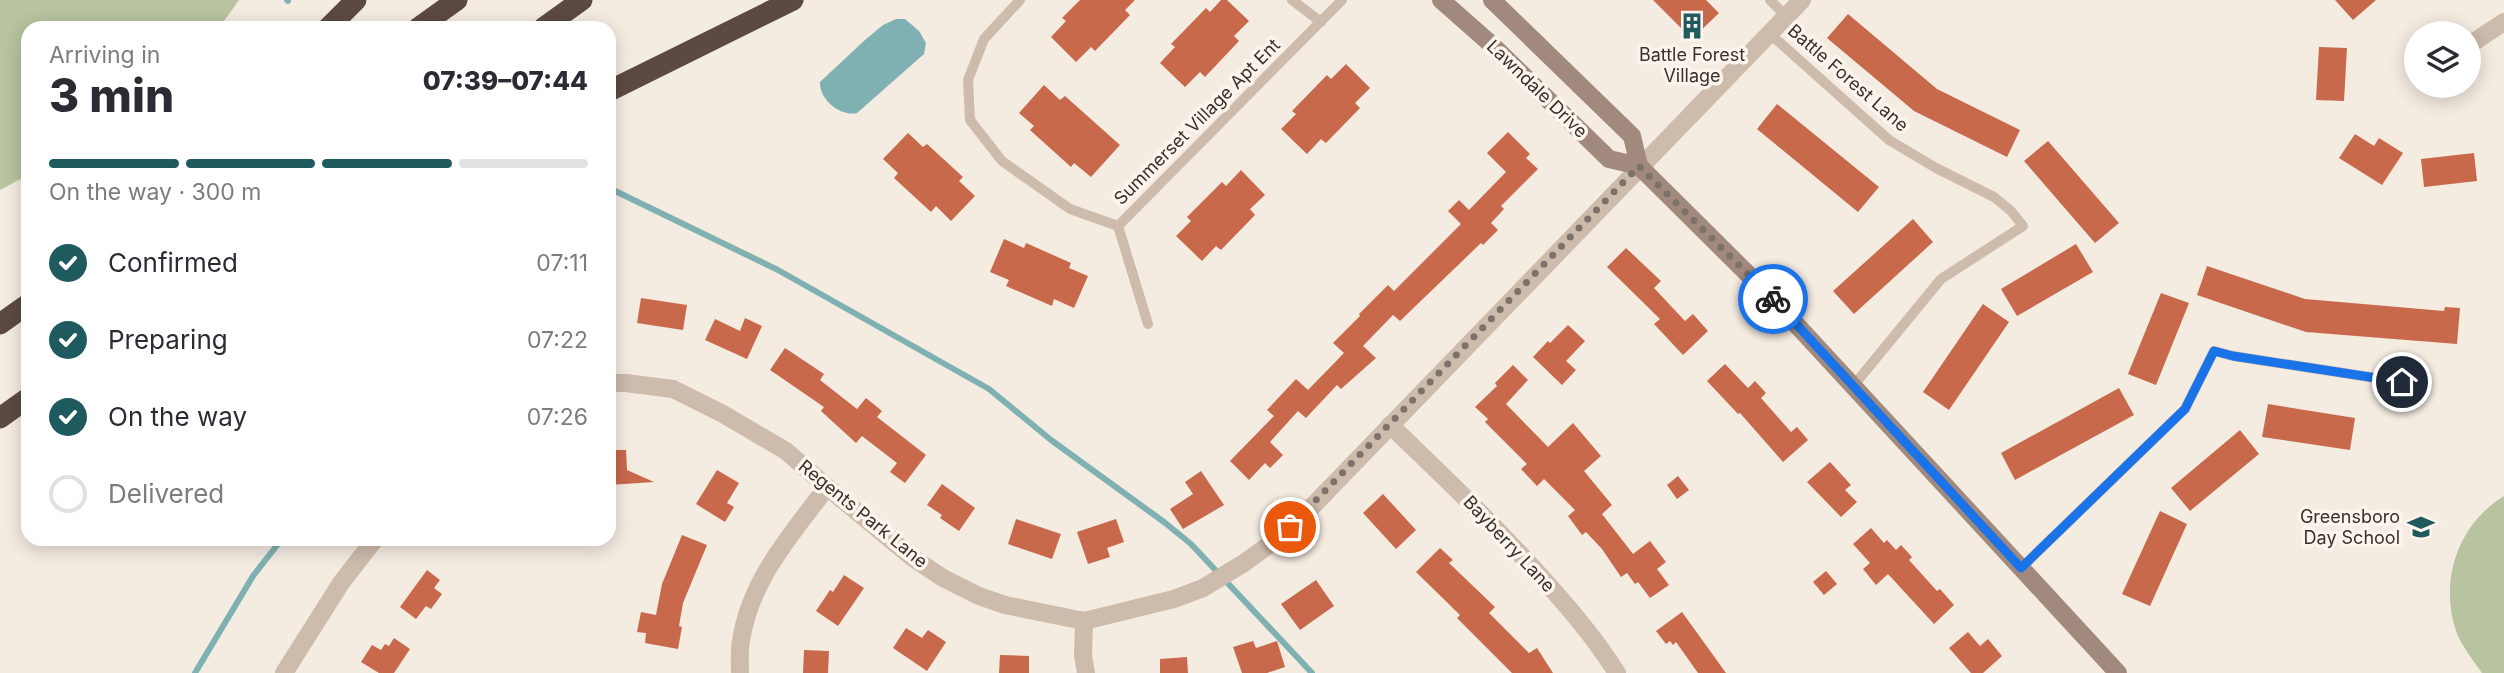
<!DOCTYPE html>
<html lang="en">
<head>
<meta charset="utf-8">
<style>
	body { margin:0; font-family:Inter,sans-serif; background:#f7f7f7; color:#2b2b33; height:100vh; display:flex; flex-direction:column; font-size:26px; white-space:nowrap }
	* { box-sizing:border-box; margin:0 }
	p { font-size:23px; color:#7c7c81 }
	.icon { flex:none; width:38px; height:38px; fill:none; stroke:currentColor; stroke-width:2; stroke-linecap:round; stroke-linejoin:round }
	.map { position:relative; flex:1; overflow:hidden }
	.drawer { position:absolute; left:21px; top:21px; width:595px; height:525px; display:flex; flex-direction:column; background:#fff; border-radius:21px; box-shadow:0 4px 18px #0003 }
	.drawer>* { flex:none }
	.tools { position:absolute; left:2404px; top:21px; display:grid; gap:14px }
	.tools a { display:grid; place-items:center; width:77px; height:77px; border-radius:50%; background:#fff; box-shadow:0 4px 18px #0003; font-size:35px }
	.pin { position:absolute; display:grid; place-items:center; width:60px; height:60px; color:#fff; margin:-30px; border:4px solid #fff; border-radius:50%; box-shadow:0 2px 7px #0007 }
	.courier { position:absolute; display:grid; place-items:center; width:70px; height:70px; margin:-35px; border:5px solid #1a73e8; border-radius:50%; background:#fff; color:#222; box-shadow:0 2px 9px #0007 }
	.head em { font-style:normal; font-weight:800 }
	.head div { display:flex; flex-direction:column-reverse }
	.head { display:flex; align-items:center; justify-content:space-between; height:119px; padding:0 28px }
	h1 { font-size:46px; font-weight:800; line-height:52px }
	.bar { display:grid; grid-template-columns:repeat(4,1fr); gap:10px 7px; align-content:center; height:84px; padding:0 28px }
	.bar i { height:9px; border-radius:5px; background:#e1e1e2 }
	.bar .current { background:#1f5a5e }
	.bar p { grid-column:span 4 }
	ol { padding:0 28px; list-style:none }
	li { display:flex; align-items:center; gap:21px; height:77px }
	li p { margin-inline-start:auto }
	li .icon { padding:7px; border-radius:50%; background:#1f5a5e; color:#fff; stroke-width:4 }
	li:last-child { color:#7c7c81 }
	li i { width:38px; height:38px; border:4px solid #e1e1e2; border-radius:50% }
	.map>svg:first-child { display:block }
	.green { fill:#b8c4a0 }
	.water { fill:#7fb0b2 }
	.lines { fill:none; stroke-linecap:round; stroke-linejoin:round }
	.stream { stroke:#7fb0b2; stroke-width:6 }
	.building { fill:#c8694b }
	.service { stroke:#cdbbac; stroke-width:10 }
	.minor { stroke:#cdbbac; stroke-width:18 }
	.secondary { stroke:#a18a7d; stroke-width:18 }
	.motorway { stroke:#5c4a42; stroke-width:21 }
	.done { stroke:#7c716b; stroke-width:7; stroke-dasharray:0 12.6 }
	.route { stroke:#1a73e8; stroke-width:9 }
	.labels { text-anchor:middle; stroke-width:7; stroke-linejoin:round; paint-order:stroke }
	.poi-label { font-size:18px; fill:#3b302b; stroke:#fbf5ee }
	.street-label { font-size:18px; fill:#3b302b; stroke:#fbf5ee }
</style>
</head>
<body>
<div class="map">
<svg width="2504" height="673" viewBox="0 0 2504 673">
	<rect width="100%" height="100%" fill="#f4ebe1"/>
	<path class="green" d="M0 0H239L219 28H28V175L0 190Z
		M2504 496V673H2482C2473 660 2461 645 2456 631 2439 581 2458 524 2504 496Z"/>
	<path class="water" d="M896 19H905L919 31 926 43 924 54 857 113C840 117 819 99 820 82L865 40 883 25Z"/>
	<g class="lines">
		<path class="stream" d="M287 0 288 1
			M609 188 778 270 989 389 1051 440 1164 522 1191 544 1312 673
			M195 673 253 576 282 539"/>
	</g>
	<path class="building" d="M1080 0H1135L1125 10 1130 15 1095 51 1091 47 1076 62 1051 37 1066 21 1062 18Z
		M1221 0H1227L1249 21 1234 36 1239 41 1205 77 1200 72 1185 87 1160 63 1175 47 1171 44 1206 8 1210 12Z
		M1653 0H1706L1719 13 1692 39Z
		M2335 0H2376L2353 20Z
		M1848 14 1937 89 2020 130 2007 157 1914 111 1827 38Z
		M2319 47 2347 48 2344 101 2316 100Z
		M1346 64 1370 88 1355 103 1360 108 1326 143 1321 139 1307 154 1281 129 1296 114 1292 111 1327 75 1331 79Z
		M1044 85 1060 100 1065 96 1120 145 1091 177 1074 163 1071 167 1030 130 1034 126 1019 113Z
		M1777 104 1879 187 1858 212 1757 129Z
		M1508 132 1530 154 1526 158 1538 169 1501 206 1504 209 1491 223 1498 230 1483 245 1481 243 1400 321 1393 315 1363 346 1376 358 1341 389 1337 385 1306 418 1298 411 1270 442 1283 455 1270 468 1265 463 1249 480 1230 461 1274 416 1267 410 1296 379 1308 390 1344 353 1333 343 1360 316 1359 314 1388 285 1394 291 1461 224 1448 211 1459 200 1469 210 1506 172 1487 153Z
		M908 133 923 147 927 144 963 177 959 181 975 196 951 221 936 206 931 212 894 178 898 173 883 159Z
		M2355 134 2374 146 2379 138 2403 153 2382 185 2339 158Z
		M2048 141 2119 223 2095 243 2024 161Z
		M2474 153 2477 181 2424 187 2421 159Z
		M1241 170 1265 195 1250 209 1255 215 1221 250 1216 246 1202 261 1176 236 1191 221 1187 217 1222 182 1226 186Z
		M1913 219 1933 242 1854 314 1833 291Z
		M1004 239 1024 248 1026 243 1071 263 1069 268 1088 276 1074 308 1054 299 1052 306 1006 286 1009 280 990 272Z
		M2076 244 2093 272 2017 316 2001 289Z
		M1626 248 1661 281 1654 288 1685 321 1693 314 1708 331 1683 355 1654 324 1660 319 1607 267Z
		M2207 266 2305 299 2444 311 2445 307 2460 308 2457 344 2306 332 2197 295Z
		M2161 293 2189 303 2156 385 2128 374Z
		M641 298 687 305 683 330 637 323Z
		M1983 304 2009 322 1949 410 1923 392Z
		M745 318 762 326 747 359 705 340 715 319 740 331Z
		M1568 325 1585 341 1566 361 1576 370 1562 385 1533 357 1548 341 1550 343Z
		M785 348 824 374 820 380 857 409 866 398 882 411 877 417 926 455 905 483 890 472 897 463 862 436 856 443 821 411 824 407 770 370Z
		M1725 364 1748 388 1755 381 1766 393 1761 398 1791 432 1797 427 1808 440 1783 462 1740 413 1738 414 1707 381Z
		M1513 365 1528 380 1506 404 1548 447 1573 423 1601 456 1584 471 1612 505 1602 514 1633 554 1650 541 1666 562 1657 569 1669 585 1650 598 1638 582 1635 584 1627 573 1621 577 1602 549 1586 532 1582 535 1568 516 1575 510 1544 479 1537 486 1521 469 1527 464 1485 422 1488 419 1475 407 1497 386 1495 383Z
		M2119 388 2134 415 2015 480 2001 453Z
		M2268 404 2355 418 2350 450 2262 437Z
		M2240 430 2259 454 2190 511 2171 488Z
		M610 450H626L627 470 654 482 609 485Z
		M1830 462 1851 485 1845 490 1857 502 1841 517 1807 482Z
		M717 470 739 483 727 503 734 507 725 522 696 504Z
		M1201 471 1224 505 1183 529 1170 509 1193 494 1185 482Z
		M1678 476 1689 490 1677 499 1667 485Z
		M942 484 975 508 959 531 940 518 942 515 927 505Z
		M1383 494 1416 530 1396 549 1363 513Z
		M2160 511 2187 524 2150 606 2122 594Z
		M1016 519 1061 534 1052 559 1008 544Z
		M1116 519 1124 542 1107 548 1110 557 1088 564 1077 532Z
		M1871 528 1884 543 1887 540 1896 550 1901 545 1912 557 1909 560 1937 591 1940 589 1954 605 1934 624 1888 574 1876 585 1863 569 1870 563 1853 544Z
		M682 535 707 545 683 603 679 626 682 627 678 649 645 643 646 633 637 632 641 612 656 615 662 584Z
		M1440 548 1453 560 1449 563 1495 607 1489 613 1529 653 1537 648 1553 673H1512L1457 618 1460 615 1416 572Z
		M427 570 440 580 434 588 442 594 431 609 426 606 416 619 400 607Z
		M1826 571 1837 584 1824 595 1813 582Z
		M844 575 864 588 838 626 816 611 830 590 833 592Z
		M1316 580 1334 606 1300 630 1281 604Z
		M1682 612 1726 673H1698L1676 642 1673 645 1670 641 1666 644 1656 631Z
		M906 628 922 638 928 630 946 642 927 671 893 648Z
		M1968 632 1980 646 1988 639 2002 656 1983 673H1971L1949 648Z
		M394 638 410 649 394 673H379L361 662 372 645 381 650 385 644 389 646Z
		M1253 641 1256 648 1277 641 1285 667 1267 673H1242L1233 647Z
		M804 650 829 651 828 673H803Z
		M1000 655 1029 656V673H999Z
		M1187 657 1188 673H1160V659Z"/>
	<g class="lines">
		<path class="service" d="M1020 0 984 39 968 80 970 120 1002 161 1070 209 1118 226
			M1292 0 1321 22
			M1770 0 1786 16
			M1769 33 1889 140 1936 168 1994 197 2011 211 2023 226 1941 279 1854 385
			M1148 324 1118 226 1342 0
			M2021 568 2185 409 2214 351 2233 356 2402 382"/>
		<path class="minor" d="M2469 45 2504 22
			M609 383H626L673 389 723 414 786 451 827 487 913 558 943 578 979 596 1005 605 1084 621 1174 599 1203 588 1244 563 1277 539 1303 516 1802 0
			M1390 425C1439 472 1488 519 1534 569 1564 602 1593 635 1617 673
			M1084 621 1083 656 1086 673
			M284 673 341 583 375 539
			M740 673C740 662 739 651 741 641 750 580 791 535 827 487"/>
		<path class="secondary" d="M1441 0 1492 45 1609 159 1639 166
			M1492 0 1632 136 1639 166 1770 296 2118 673"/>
		<path class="motorway" d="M328 28 356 0
			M418 28 457 0
			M543 28 582 0
			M609 91 793 0
			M0 324 28 304
			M0 418 28 398"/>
	</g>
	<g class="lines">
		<path class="done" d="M1290 527 1639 166 1773 299"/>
		<path class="route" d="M1773 299 2021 568 2185 409 2214 351 2233 356 2402 382"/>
	</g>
	<defs>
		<g id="building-bare" transform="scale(2.1)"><path d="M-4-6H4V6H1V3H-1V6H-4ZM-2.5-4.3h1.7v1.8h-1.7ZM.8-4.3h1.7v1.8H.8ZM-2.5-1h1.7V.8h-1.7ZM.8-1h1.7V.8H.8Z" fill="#1f5a5e" stroke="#fbf5ee" stroke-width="2.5" paint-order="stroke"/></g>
		<g id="school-bare" transform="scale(2.1)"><path d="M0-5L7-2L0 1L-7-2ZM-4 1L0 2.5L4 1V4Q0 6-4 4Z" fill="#1f5a5e" stroke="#fbf5ee" stroke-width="2.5" paint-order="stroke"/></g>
	</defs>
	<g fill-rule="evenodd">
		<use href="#building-bare" x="1692" y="26"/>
		<use href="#school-bare" x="2421" y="527"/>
	</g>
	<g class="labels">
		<g class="poi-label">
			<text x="1692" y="61">Battle Forest<tspan x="1692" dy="21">Village</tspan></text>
			<text x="2400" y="523" text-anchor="end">Greensboro<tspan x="2400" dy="21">Day School</tspan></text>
		</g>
		<g class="street-label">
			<text transform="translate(1848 78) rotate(41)" y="6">Battle Forest Lane</text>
			<text transform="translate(1537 89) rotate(44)" y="6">Lawndale Drive</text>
			<text transform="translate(1197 122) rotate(-45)" y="6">Summerset Village Apt Ent</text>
			<text transform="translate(863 514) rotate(39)" y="6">Regents Park Lane</text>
			<text transform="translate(1509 544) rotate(47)" y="6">Bayberry Lane</text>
		</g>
	</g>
</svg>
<div class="tools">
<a><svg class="icon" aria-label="layers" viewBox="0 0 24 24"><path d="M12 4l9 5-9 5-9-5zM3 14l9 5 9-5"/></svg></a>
</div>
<div class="pin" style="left:1290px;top:527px;background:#ea580c"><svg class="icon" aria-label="bag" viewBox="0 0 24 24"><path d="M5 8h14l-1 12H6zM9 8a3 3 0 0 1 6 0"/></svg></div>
<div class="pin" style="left:2402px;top:382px;background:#1f2937"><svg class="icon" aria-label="home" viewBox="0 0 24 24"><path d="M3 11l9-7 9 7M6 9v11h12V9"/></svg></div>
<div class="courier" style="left:1773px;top:299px"><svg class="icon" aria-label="bike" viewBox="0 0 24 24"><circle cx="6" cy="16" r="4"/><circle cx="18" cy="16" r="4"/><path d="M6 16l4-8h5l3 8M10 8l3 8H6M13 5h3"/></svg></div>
<section class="drawer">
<div class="head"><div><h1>3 min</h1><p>Arriving in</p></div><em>07:39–07:44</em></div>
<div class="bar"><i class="current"></i><i class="current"></i><i class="current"></i><i></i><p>On the way · 300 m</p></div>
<ol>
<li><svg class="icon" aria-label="check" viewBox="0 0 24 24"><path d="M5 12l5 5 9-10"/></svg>Confirmed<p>07:11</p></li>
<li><svg class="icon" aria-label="check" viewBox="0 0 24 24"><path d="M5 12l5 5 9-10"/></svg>Preparing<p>07:22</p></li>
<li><svg class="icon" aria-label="check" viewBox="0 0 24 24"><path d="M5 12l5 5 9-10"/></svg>On the way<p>07:26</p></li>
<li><i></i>Delivered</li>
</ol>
</section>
</div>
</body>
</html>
